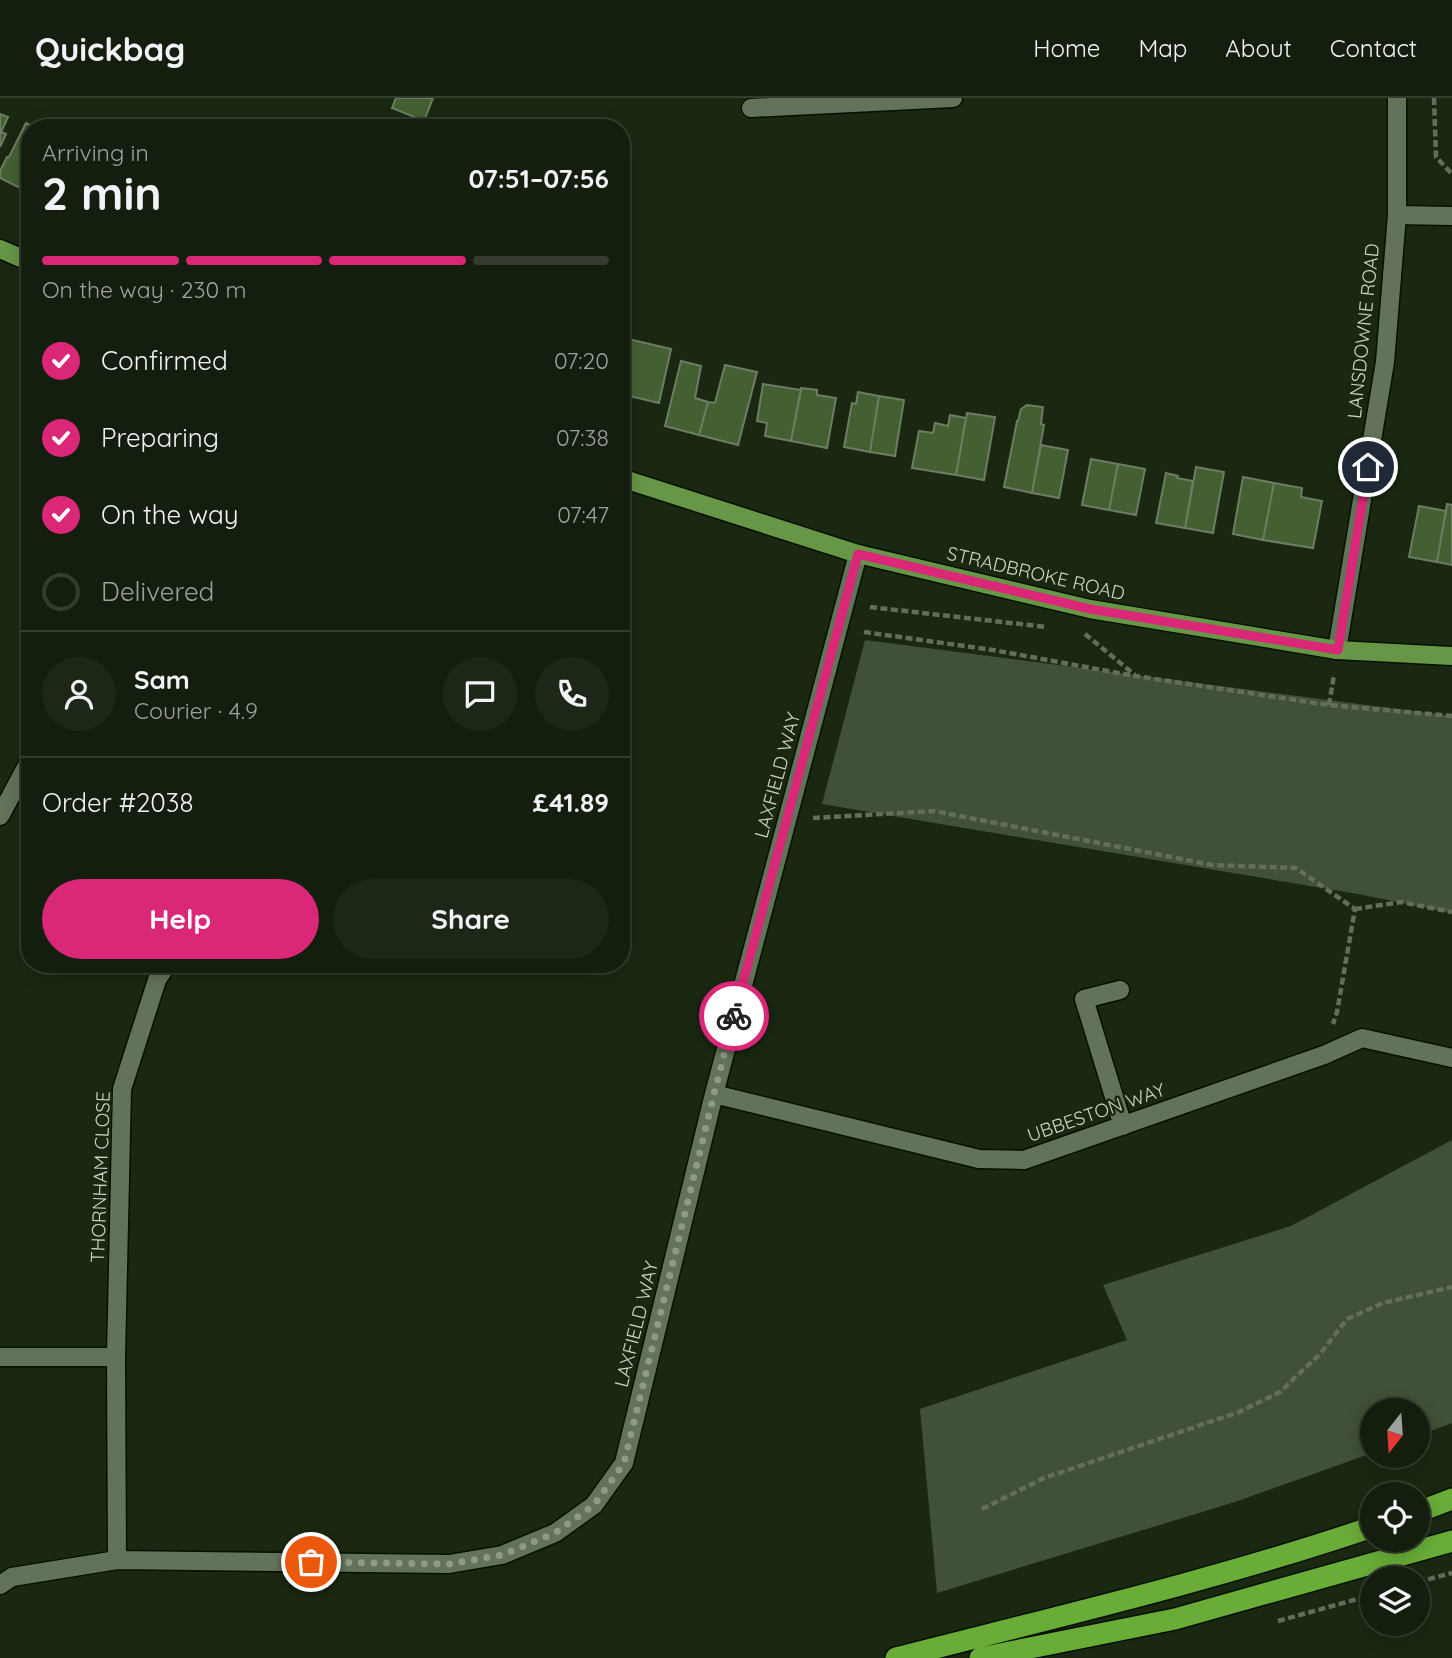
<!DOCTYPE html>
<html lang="en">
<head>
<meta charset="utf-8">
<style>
	body { margin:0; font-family:Quicksand,sans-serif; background:#1d2717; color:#f1f3f6; height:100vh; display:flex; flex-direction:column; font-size:26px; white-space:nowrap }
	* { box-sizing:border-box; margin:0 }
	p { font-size:23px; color:#9da29e }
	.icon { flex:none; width:38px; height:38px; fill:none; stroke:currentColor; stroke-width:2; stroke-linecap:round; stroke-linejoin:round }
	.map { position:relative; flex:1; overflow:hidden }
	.side { position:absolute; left:21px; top:21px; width:609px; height:854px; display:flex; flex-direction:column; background:#141e0e; border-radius:28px; box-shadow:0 4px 18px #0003,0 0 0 2px #333c2e }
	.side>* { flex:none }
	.needle { width:46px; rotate:197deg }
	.fabs { position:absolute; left:1360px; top:1300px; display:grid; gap:14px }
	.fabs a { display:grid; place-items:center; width:70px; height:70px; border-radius:50%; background:#141e0e; box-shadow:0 4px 18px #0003,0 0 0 2px #333c2e; font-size:35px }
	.pin { position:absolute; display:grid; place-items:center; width:60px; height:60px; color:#fff; margin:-30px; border:4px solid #fff; border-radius:50%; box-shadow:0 2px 7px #0007 }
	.courier { position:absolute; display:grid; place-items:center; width:70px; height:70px; margin:-35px; border:5px solid #db2777; border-radius:50%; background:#fff; color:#222; box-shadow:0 2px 9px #0007 }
	.overview em { font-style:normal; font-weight:700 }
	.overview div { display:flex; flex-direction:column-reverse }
	.overview { display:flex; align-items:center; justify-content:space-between; height:119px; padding:0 21px }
	h1 { font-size:46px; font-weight:700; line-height:52px }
	.bar { display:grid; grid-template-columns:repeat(4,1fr); gap:10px 7px; align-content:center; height:84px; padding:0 21px }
	.bar i { height:9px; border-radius:5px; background:#333c2e }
	.bar .active { background:#db2777 }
	.bar p { grid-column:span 4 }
	.line { display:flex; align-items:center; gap:18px; padding:0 21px; border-top:2px solid #333c2e }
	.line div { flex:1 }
	.round { display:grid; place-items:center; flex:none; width:74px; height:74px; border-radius:37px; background:#1d2717 }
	ol { padding:0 21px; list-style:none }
	li { display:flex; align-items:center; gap:21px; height:77px }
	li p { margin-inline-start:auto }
	li .icon { padding:7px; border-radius:50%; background:#db2777; color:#fff; stroke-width:4 }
	li:last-child { color:#9da29e }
	li i { width:38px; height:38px; border:4px solid #333c2e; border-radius:50% }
	.action { display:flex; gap:14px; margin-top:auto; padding:14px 21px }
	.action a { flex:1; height:80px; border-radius:42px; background:#db2777; color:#fff; font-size:28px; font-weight:700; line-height:80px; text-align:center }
	.action a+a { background:#1d2717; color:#f1f3f6 }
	header { display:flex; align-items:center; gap:42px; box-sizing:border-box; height:98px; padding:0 35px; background:#141e0e; border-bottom:2px solid #333c2e }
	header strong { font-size:33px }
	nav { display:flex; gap:38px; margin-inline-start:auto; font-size:24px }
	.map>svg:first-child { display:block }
	.green { fill:#405137 }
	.building { fill:#446033; stroke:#6c7d63; stroke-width:2 }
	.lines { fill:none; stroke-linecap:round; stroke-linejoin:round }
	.minor-casing { stroke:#051101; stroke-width:21 }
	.major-casing { stroke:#051101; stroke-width:21 }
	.highway-casing { stroke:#051101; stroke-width:24 }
	.path { stroke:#626e5b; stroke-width:4.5; stroke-dasharray:7 3.5; stroke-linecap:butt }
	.minor { stroke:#63735a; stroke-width:18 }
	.major { stroke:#679646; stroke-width:18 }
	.highway { stroke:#69ad38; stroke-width:21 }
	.done { stroke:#8e9988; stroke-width:7; stroke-dasharray:0 12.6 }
	.route { stroke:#db2777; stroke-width:9 }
	.labels { text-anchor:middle; stroke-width:5; stroke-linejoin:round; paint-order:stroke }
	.street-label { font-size:19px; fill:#cdd6c8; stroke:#1a2812 }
</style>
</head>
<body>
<header>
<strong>Quickbag</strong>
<nav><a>Home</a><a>Map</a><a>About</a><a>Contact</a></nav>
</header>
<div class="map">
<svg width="1452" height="1560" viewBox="0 0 1452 1560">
	<rect width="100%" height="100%" fill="#1a2812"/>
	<path class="green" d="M865 542 1452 618V815L1358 796 822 706Z
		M1452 1042V1325L1418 1338V1312H1372V1355L1238 1403 937 1495 920 1311 1127 1242 1103 1187 1291 1128Z"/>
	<path class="building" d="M396 0H433L424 23 392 10Z
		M0 16 8 19 1 34 6 36 0 49Z
		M26 25 36 30H30V95L0 80V73L7 59H9Z
		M624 240 671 251 659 305 621 296V250Z
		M681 263 701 268 695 300 708 304 699 337 665 328Z
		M725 267 757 274 738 347 699 337 708 304 715 305Z
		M763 286 801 292 791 343 765 338 767 325 757 323Z
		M801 290 817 292V297L836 300 827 350 791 343Z
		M858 294 879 298 870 354 844 349 852 305 856 306Z
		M879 298 904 302 895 358 870 354Z
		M1027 307 1043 309 1041 326 1044 327 1032 395 1004 389 1017 323H1018L1021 311Z
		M967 315 995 319 984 382 956 377Z
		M950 317 966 320 956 377 912 370 919 333 933 335 935 325 948 328Z
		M1041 347 1068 352 1059 400 1032 395Z
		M1091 361 1118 366 1109 412 1082 407Z
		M1118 366 1145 371 1136 417 1109 412Z
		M1196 369 1224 374 1213 435 1185 430Z
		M1166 375 1178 378 1177 380 1193 383 1185 430 1156 425Z
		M1243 379 1274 385 1263 442 1233 436Z
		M1274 385 1302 390 1301 399 1322 403 1313 450 1263 442Z
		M1447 406 1452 407V467L1437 464Z
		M1419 408 1446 413 1437 464 1409 459Z"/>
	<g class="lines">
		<g class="minor-casing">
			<path id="minor" d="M751 10 953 0
				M1397 117 1452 118
				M1337 552 1385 264 1397 117V0
				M0 718 30 662
				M1120 892 1084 901 1123 1028
				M714 996 979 1061 1024 1062 1324 957 1362 940 1452 960
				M0 1259H116
				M117 1462 116 1259 122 991 157 882 167 866
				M0 1487 12 1479 117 1462 449 1466 502 1457 555 1435 594 1407 624 1365 714 996 858 456"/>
		</g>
		<g class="major-casing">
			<path id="major" d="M0 151 30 164
				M621 380 858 456 1090 511 1337 552 1452 558"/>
		</g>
		<g class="highway-casing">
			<path id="highway" d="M1418 1414 1452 1401
				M896 1560C1056 1519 1216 1482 1372 1429
				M980 1560 1175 1521 1452 1443"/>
		</g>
		<path class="path" d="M1434 0 1436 59 1452 76
			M870 509 1046 529
			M864 534 993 552 1135 578 1329 607 1452 618
			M1085 536 1135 577
			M1329 607 1334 577
			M813 720 934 713 1212 767 1296 770 1355 811 1337 914 1333 926
			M1355 811 1401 804 1452 814
			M982 1411 1044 1380 1239 1314 1280 1294 1320 1256 1347 1221 1383 1205 1452 1189
			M1418 1484 1452 1475
			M1278 1523 1372 1497"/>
		<use href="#minor" class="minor"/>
		<use href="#major" class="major"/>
		<use href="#highway" class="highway"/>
	</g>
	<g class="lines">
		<path class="done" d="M311 1464 449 1466 502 1457 555 1435 594 1407 624 1365 714 996 734 918"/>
		<path class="route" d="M734 918 858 456 1090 511 1338 552 1368 369"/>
	</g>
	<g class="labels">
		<g class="street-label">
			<text transform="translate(1363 233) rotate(-84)" y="7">LANSDOWNE ROAD</text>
			<text transform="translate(1036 475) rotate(13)" y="7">STRADBROKE ROAD</text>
			<text transform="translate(777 677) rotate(-75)" y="7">LAXFIELD WAY</text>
			<text transform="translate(1096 1014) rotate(-19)" y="7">UBBESTON WAY</text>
			<text transform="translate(100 1079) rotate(-88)" y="7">THORNHAM CLOSE</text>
			<text transform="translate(636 1226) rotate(-76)" y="7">LAXFIELD WAY</text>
		</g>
	</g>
</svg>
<div class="fabs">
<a><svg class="needle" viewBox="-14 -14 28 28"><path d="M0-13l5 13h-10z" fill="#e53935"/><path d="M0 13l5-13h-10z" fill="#9da29e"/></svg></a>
<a><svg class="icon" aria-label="locate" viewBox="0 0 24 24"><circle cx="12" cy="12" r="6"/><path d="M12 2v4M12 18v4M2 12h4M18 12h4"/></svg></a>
<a><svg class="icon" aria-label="layers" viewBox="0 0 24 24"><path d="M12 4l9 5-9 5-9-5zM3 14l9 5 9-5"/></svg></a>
</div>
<div class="pin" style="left:311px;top:1464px;background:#ea580c"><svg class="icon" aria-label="bag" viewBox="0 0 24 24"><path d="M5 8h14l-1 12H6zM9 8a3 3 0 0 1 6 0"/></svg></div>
<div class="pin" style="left:1368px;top:369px;background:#1f2937"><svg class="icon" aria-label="home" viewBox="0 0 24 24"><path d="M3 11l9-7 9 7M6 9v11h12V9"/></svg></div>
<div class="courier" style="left:734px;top:918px"><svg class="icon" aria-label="bike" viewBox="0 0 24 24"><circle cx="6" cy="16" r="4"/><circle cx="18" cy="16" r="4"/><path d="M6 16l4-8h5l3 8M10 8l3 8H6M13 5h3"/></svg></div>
<section class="side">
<div class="overview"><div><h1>2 min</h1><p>Arriving in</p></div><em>07:51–07:56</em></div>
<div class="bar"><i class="active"></i><i class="active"></i><i class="active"></i><i></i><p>On the way · 230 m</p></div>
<ol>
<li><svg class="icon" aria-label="check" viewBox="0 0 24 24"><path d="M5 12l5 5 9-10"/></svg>Confirmed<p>07:20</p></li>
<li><svg class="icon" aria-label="check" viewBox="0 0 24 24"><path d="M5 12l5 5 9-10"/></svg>Preparing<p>07:38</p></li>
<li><svg class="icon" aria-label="check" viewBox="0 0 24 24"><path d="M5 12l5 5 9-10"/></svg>On the way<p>07:47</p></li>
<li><i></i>Delivered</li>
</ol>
<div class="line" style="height:126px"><a class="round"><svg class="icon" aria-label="person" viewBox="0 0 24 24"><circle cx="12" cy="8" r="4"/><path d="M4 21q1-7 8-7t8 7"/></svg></a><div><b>Sam</b><p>Courier · 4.9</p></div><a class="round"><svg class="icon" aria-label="chat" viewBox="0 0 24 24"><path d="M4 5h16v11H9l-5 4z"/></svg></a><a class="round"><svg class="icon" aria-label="phone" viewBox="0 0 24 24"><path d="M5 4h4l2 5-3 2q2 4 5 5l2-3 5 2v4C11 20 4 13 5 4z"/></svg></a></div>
<div class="line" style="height:91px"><div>Order #2038</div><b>£41.89</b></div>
<div class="action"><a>Help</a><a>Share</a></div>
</section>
</div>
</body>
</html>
